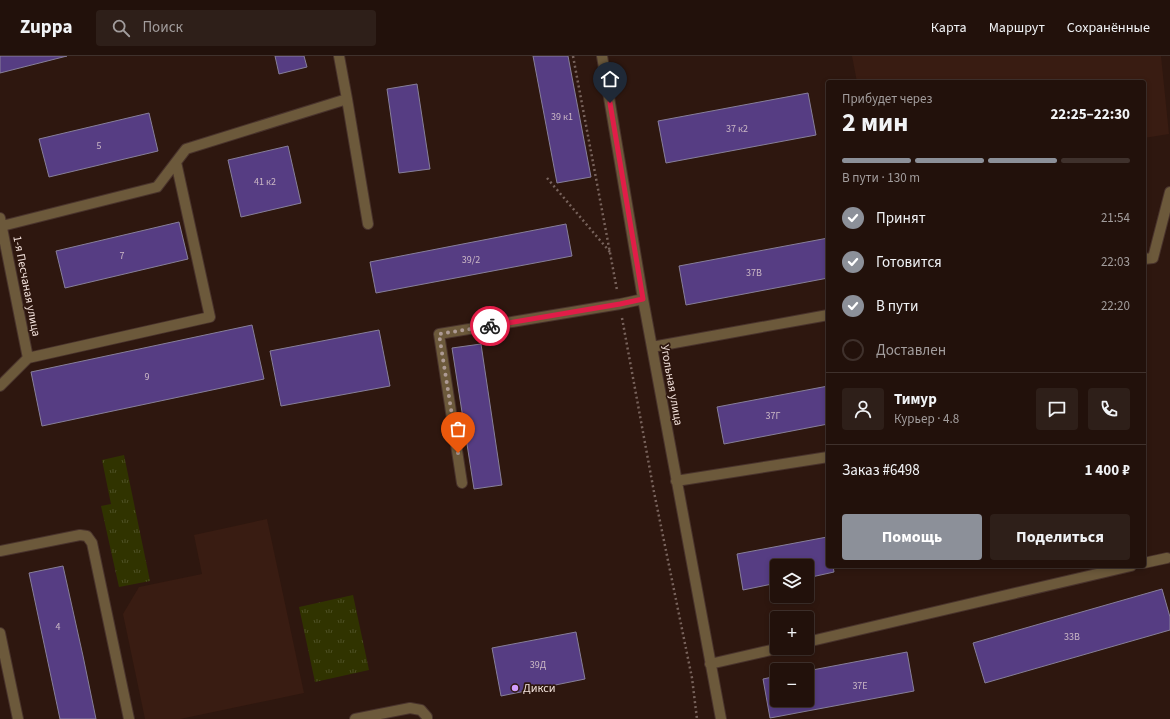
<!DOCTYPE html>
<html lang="ru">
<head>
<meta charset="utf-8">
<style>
	body { margin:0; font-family:"Source Sans 3",sans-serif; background:#2e1f19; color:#f1f3f6; height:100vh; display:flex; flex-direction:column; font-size:15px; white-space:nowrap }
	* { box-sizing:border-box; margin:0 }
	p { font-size:13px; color:#a29d9d }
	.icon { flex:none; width:22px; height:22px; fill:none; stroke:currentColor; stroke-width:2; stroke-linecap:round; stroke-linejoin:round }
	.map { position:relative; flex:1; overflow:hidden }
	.side { position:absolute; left:826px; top:24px; width:320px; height:488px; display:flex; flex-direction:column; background:#22110b; border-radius:4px; box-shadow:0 2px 6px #0003,0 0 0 1px #3f312c }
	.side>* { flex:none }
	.fabs { position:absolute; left:770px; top:503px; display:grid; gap:8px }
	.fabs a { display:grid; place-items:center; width:44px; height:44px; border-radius:4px; background:#22110b; box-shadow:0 2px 6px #0003,0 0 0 1px #3f312c; font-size:20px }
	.pin { position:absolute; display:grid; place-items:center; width:34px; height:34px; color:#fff; margin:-41px -17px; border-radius:50% 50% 50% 0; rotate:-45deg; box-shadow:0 0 4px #0007 }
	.pin .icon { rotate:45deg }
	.courier { position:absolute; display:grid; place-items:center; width:40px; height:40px; margin:-20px; border:3px solid #e11d48; border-radius:50%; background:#fff; color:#222; box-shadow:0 1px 5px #0007 }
	.overview em { font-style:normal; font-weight:700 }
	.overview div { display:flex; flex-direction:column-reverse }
	.overview { display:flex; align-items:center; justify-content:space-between; height:68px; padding:0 16px }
	h1 { font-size:26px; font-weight:700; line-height:30px }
	.bar { display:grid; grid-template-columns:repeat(4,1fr); gap:6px 4px; align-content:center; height:48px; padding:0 16px }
	.bar i { height:5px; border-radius:3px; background:#3f312c }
	.bar .on { background:#8c9099 }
	.bar p { grid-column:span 4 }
	.line { display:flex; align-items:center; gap:10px; padding:0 16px; border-top:1px solid #3f312c }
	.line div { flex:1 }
	.round { display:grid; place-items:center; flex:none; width:42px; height:42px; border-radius:4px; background:#2e1f19 }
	ol { padding:0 16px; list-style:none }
	li { display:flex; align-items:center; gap:12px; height:44px }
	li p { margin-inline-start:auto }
	li .icon { padding:4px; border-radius:50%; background:#8c9099; color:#fff; stroke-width:4 }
	li:last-child { color:#a29d9d }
	li i { width:22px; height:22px; border:2px solid #3f312c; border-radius:50% }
	.action { display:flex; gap:8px; margin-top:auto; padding:8px 16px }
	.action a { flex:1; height:46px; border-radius:4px; background:#8c9099; color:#fff; font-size:16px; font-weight:700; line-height:46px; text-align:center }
	.action a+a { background:#2e1f19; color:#f1f3f6 }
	header { display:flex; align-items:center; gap:24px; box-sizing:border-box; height:56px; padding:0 20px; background:#22110b; border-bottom:1px solid #3f312c }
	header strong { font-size:19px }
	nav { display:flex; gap:22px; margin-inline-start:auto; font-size:14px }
	.search { width:280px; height:36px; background:#2e1f19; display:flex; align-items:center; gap:10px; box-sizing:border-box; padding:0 14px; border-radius:4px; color:#a29d9d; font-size:15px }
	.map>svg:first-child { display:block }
	.built { fill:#391c12 }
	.park { fill:url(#park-tufts) }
	.building { fill:#563d83; stroke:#877f99 }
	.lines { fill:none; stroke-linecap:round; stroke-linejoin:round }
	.minor-casing { stroke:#49332c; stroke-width:12 }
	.path { stroke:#78635c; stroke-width:2.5; stroke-dasharray:2 3; stroke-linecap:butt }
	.minor { stroke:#6c593b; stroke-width:10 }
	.done { stroke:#ad9a94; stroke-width:4; stroke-dasharray:0 7.2 }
	.route { stroke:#e11d48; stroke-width:5 }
	.poi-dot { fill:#d29dfd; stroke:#2e170f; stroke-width:1.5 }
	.labels { text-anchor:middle; stroke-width:3.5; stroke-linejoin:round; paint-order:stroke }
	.number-label { font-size:10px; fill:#cbb8c5 }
	.street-label { font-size:12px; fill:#f2e1db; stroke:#2e170f }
	.poi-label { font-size:12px; fill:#f2e1db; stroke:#2e170f; text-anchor:start }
</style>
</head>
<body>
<header>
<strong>Zuppa</strong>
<div class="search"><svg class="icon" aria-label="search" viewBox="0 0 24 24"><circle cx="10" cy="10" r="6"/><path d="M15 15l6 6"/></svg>Поиск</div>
<nav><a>Карта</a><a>Маршрут</a><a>Сохранённые</a></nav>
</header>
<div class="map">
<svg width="1170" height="663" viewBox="0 0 1170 663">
	<defs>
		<pattern id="park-tufts" width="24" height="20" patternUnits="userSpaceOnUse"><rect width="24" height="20" fill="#303300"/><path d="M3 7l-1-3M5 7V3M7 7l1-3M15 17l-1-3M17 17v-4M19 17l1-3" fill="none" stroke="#4e5025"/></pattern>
	</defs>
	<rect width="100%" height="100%" fill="#2e170f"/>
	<path class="built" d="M852 0H1161L1169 78 1144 82V26H857Z
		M267 463 304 637 180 663H145L123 558 139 531 202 518 194 479Z"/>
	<path class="park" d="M124 399 150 525 119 531 101 450 111 448 102 404Z
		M353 539 369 614 315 626 299 551Z"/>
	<path class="building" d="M0 0H67L0 17Z
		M275 0H304L307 11 279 18Z
		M533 0H568L591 121 557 127Z
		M417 28 430 113 399 117 387 33Z
		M808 37 816 79 666 107 658 65Z
		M149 57 158 95 49 121 39 83Z
		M288 90 301 147 241 161 228 104Z
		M179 166 188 203 65 232 56 195Z
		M566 168 572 200 376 237 370 206Z
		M828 182V222L686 249 679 210Z
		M252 269 264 323 42 370 31 316Z
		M379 274 390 330 281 350 270 295Z
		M481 288 502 429 474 433 452 292Z
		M828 330V368L724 388 717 351Z
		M827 481 828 510H833L834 516 807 522V510H777V527L743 534 737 498Z
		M63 510 83 600 96 663H60L29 517Z
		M1162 533 1170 561V574L985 627 973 587Z
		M576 576 585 623 501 640 492 592Z
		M907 596 914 635 770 662 763 623 777 620V644H807V615Z"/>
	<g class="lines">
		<g class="minor-casing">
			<path id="minor" d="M339 0 347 43 368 168
				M602 0 643 243 721 663
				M0 162 28 302
				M2 170 157 131 186 93 347 43
				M1144 203 1153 202 1170 136
				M652 291 828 259
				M0 330 28 302 210 261 176 106
				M676 425 828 401
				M462 427 439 278 620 248 643 243
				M0 495 80 479 87 480 92 487 129 663
				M1144 507 1167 502
				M0 577 18 663
				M807 586 1131 510
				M710 608 780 592
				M355 663 410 652 421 654 427 661V663"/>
		</g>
		<path class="path" d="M573 0 617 234
			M547 122 610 196
			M622 262 654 436 692 622 697 663"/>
		<use href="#minor" class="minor"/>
	</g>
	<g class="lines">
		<path class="done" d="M458 397 439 278 490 270"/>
		<path class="route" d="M490 270 620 248 643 243 610 47"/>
	</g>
	<circle class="poi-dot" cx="515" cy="632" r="4"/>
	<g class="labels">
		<g class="number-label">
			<text x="562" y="64">39 к1</text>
			<text x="737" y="76">37 к2</text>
			<text x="99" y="93">5</text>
			<text x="265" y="129">41 к2</text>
			<text x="122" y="203">7</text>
			<text x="471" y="207">39/2</text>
			<text x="754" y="220">37В</text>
			<text x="147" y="324">9</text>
			<text x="773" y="363">37Г</text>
			<text x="58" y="574">4</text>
			<text x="1072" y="584">33В</text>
			<text x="538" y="612">39Д</text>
			<text x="860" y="633">37Е</text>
		</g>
		<g class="street-label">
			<text transform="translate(27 230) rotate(79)" y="4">1-я Песчаная улица</text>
			<text transform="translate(672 329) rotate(80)" y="4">Угольная улица</text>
		</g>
		<g class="poi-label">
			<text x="523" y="636">Дикси</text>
		</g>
	</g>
</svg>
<div class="fabs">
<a><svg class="icon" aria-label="layers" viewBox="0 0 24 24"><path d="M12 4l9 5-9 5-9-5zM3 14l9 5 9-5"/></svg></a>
<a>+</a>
<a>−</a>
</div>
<div class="pin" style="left:458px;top:397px;background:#ea580c"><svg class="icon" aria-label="bag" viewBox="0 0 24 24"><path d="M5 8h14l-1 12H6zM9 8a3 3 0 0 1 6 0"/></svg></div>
<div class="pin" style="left:610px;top:47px;background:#1f2937"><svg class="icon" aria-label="home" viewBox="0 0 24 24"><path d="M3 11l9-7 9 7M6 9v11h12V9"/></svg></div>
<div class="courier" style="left:490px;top:270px"><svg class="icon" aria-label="bike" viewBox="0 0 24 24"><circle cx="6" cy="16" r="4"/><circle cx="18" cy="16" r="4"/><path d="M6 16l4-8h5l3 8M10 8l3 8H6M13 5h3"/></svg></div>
<section class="side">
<div class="overview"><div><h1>2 мин</h1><p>Прибудет через</p></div><em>22:25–22:30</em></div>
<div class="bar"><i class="on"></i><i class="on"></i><i class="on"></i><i></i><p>В пути · 130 m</p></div>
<ol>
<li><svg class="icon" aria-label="check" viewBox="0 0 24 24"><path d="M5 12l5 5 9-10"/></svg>Принят<p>21:54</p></li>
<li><svg class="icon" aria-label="check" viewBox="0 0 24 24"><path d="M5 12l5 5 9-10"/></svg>Готовится<p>22:03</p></li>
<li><svg class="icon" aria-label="check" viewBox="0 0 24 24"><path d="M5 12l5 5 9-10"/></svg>В пути<p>22:20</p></li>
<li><i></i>Доставлен</li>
</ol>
<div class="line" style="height:72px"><a class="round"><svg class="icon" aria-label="person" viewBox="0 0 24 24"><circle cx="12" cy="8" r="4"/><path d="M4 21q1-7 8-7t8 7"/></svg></a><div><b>Тимур</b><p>Курьер · 4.8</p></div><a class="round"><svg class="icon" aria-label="chat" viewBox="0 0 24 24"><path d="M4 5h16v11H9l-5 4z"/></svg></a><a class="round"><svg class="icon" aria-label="phone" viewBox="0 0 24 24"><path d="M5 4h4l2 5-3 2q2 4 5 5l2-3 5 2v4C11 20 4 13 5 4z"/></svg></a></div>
<div class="line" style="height:52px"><div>Заказ #6498</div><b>1 400 ₽</b></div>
<div class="action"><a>Помощь</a><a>Поделиться</a></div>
</section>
</div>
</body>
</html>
